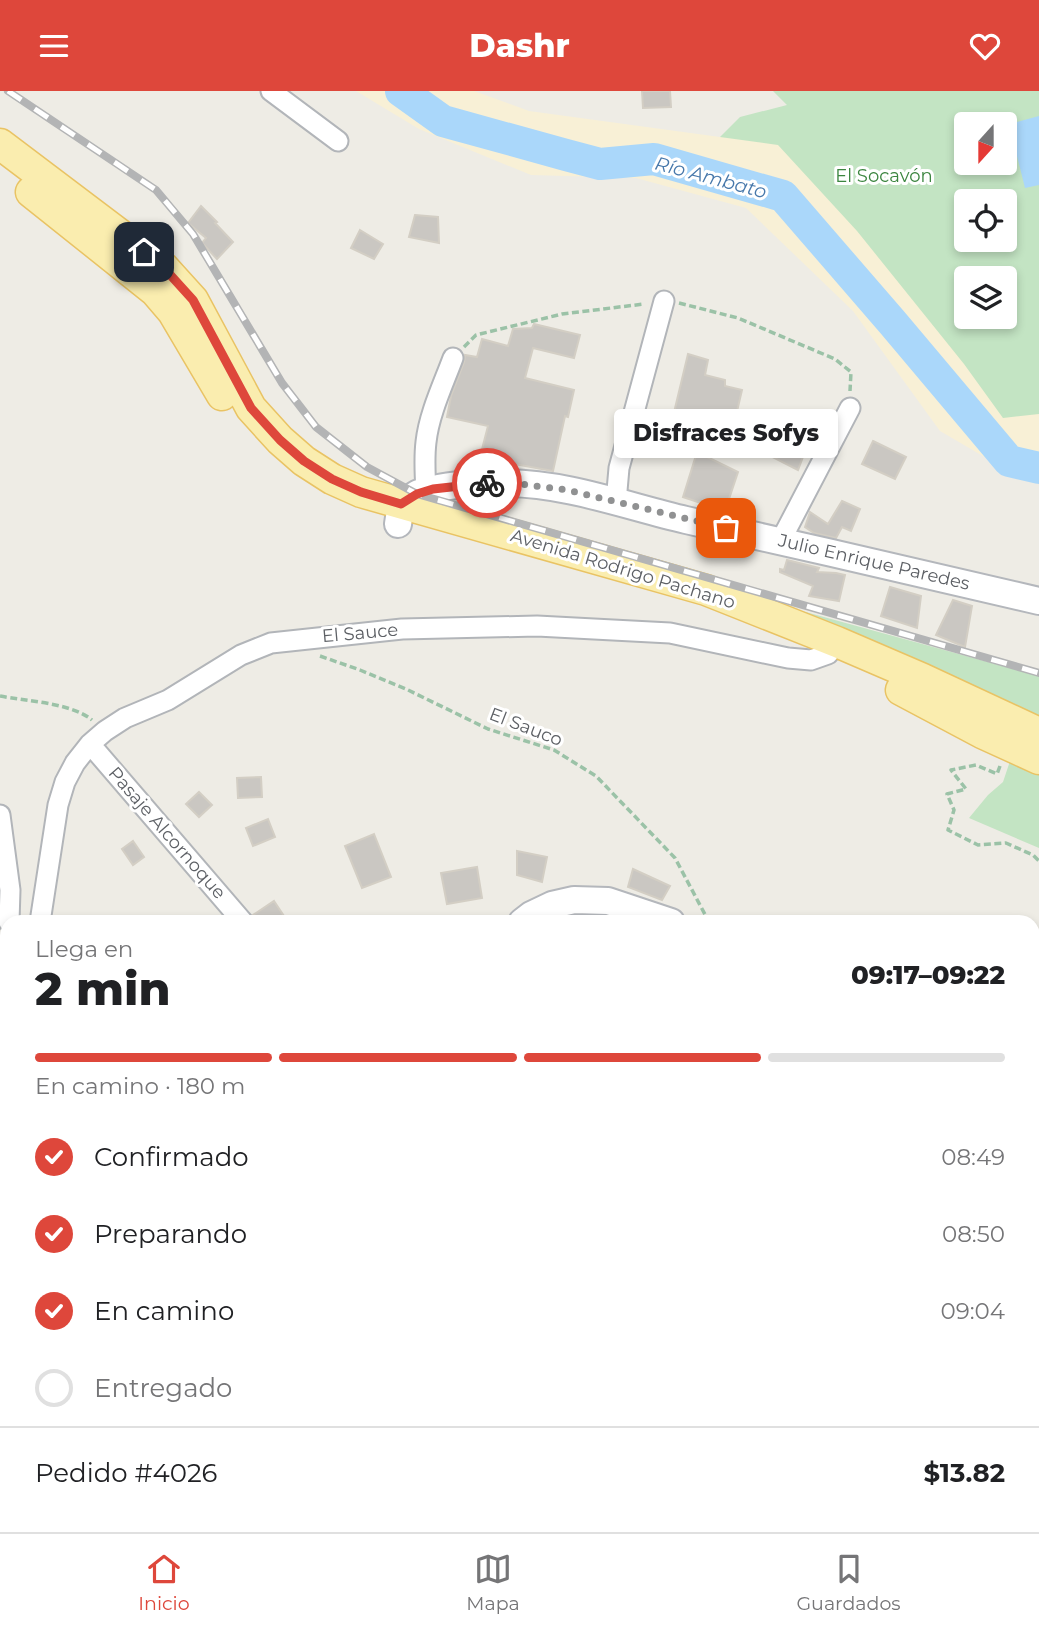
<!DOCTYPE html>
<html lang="es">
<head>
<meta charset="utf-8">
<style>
	body { margin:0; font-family:Montserrat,sans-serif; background:#f2f2f2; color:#202124; height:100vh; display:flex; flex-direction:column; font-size:26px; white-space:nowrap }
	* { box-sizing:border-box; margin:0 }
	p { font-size:23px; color:#757577 }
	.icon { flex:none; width:38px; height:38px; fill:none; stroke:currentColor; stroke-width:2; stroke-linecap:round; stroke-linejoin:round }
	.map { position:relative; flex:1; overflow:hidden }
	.side { position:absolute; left:0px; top:824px; width:1040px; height:618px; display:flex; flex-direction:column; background:#fff; border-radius:21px 21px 0 0; box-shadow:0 4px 10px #0003 }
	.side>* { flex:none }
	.needle { width:46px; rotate:201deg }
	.tools { position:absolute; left:954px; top:21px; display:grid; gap:14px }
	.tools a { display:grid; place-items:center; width:63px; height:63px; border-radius:7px; background:#fff; box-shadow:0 4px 10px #0003; font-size:35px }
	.pin { position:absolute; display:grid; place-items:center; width:60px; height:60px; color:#fff; margin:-30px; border-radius:14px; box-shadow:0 4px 10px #0006 }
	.courier { position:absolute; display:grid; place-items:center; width:70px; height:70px; margin:-35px; border:5px solid #de473b; border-radius:50%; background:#fff; color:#222; box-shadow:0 2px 9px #0007 }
	.bubble { position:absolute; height:49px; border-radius:7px; background:#fff; box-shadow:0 4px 10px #0003; font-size:23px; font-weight:800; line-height:49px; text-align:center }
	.summary em { font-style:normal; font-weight:800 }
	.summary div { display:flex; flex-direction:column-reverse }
	.summary { display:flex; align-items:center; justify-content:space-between; height:119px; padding:0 35px }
	h1 { font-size:46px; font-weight:800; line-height:52px }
	.bar { display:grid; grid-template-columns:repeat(4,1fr); gap:10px 7px; align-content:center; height:84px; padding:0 35px }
	.bar i { height:9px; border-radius:5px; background:#e0e0e0 }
	.bar .selected { background:#de473b }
	.bar p { grid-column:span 4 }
	.line { display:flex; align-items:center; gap:18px; padding:0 35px; border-top:2px solid #e0e0e0 }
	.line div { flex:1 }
	ol { padding:0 35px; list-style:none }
	li { display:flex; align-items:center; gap:21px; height:77px }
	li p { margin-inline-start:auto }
	li .icon { padding:7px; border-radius:50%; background:#de473b; color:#fff; stroke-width:4 }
	li:last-child { color:#757577 }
	li i { width:38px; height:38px; border:4px solid #e0e0e0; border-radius:50% }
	header { display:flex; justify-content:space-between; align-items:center; height:91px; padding:0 35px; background:#de473b; color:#fff; font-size:32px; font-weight:800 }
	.dock { display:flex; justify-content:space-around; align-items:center; height:98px; border-top:2px solid #e0e0e0; background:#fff; font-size:19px; color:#757577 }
	.dock a { display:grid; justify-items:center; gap:4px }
	.dock .selected { color:#de473b }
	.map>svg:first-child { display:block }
	.green { fill:#c3e4c3; fill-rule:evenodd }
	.sand { fill:#f8f0d6 }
	.water { fill:#aad7fa }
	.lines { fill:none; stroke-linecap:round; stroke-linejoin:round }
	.river { stroke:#aad7fa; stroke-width:32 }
	.building { fill:#cac7c2; stroke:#d3cec4; stroke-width:2 }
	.street-casing { stroke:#b2b5b9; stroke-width:23 }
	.secondary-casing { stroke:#b4b7bc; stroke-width:30 }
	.primary-casing { stroke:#e9c364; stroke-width:33 }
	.path { stroke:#9bc2a7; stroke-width:3.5; stroke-dasharray:7 3.5; stroke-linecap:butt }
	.street { stroke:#fff; stroke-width:19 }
	.secondary { stroke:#fff; stroke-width:26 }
	.primary { stroke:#faedaf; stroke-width:30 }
	.rail-casing { stroke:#b3b4b5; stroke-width:8 }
	.rail { stroke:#fff; stroke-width:5; stroke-dasharray:16; stroke-linecap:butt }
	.done { stroke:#909192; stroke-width:7; stroke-dasharray:0 12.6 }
	.route { stroke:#de473b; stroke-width:9 }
	.labels { text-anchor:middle; stroke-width:6; stroke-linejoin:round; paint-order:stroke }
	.park-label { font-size:18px; fill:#3b853f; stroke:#fff }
	.street-label { font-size:18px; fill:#5d6065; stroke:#fff }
	.water-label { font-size:19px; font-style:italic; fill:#4778ab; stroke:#fff }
</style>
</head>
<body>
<header><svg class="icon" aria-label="menu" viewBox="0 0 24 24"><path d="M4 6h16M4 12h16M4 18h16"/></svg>Dashr<svg class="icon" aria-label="heart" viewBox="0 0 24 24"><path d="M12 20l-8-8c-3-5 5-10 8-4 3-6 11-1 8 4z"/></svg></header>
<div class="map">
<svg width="1039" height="1441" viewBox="0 0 1039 1441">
	<rect width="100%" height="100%" fill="#eeece5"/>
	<path class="green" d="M773 0H1039V367L701 65 740 26 787 14ZM966 33H1004V72H966ZM966 110H1004V149H966ZM966 187H1004V226H966Z
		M802 520 1039 585V631L835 536Z
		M1012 664 1039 676V757L969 727 988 704 1003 691Z"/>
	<path class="sand" d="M356 0H474L529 20 778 54 857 140 964 273 1003 327 1039 323V388L1024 389 940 340 853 220 746 117 636 87 531 84 419 38Z"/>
	<path class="water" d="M1039 25V94L1025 97 1009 33Z"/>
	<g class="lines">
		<path class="river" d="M401 0 443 30 566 64 600 73 654 68 783 105 892 231 1009 370 1039 377"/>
	</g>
	<path class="building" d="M642 0H670L671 16 643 17Z
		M201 115 217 131 215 132 233 151 217 168 202 152 206 147 188 132Z
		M415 124 438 126 439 152 409 146Z
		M360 139 383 153 374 168 351 157Z
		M534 233 580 244 574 267 533 257 525 287 574 299 568 326 565 325 553 380 514 373V371L480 366 488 335 447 326 451 305 464 271 465 264 477 266 482 248 508 255 513 238 532 237Z
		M688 263 708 269 705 284 725 289V295L742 299 735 329 807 355 798 379 731 345 730 350 671 334Z
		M873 350 906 366 895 388 862 373Z
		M697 361 738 381 725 420 683 406Z
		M842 410 860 418 851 440 842 436 836 447 814 442 805 436 810 421 828 433Z
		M787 469 819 477 817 481 836 482 845 484 839 510 809 505 813 495 780 481V478L784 479Z
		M890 496 921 505 917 537 881 525Z
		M953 509 972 515 965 556 936 544Z
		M261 686 262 706 238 707 237 687Z
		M199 701 212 714 199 726 186 713Z
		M268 728 275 746 253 755 246 737Z
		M374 743 391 786 362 797 345 755Z
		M133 750 144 766 133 774 122 758Z
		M517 760 547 766 542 791 517 784Z
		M477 776 482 807 447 813 441 782Z
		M633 778 670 795 662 809 628 796Z
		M274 810 288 831H255L253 824Z"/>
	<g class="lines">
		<g class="street-casing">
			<path id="street" d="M271 0 338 50
				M426 400C425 384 424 367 426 351 429 323 443 294 453 267
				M616 411 619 377 664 210
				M781 449 850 317
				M90 653 243 831
				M0 724 10 799 9 831
				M40 831 58 714 65 691 75 672 90 653 105 640 125 627 168 609 241 564 271 552 402 538 537 535 670 542 788 567 811 569 828 563 837 551
				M0 896 5 873 7 857
				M0 925 7 918
				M1032 1025 1039 1055
				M406 1435 407 1441
				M861 1435V1441"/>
		</g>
		<g class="secondary-casing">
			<path id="secondary" d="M398 433 401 413C407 410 413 405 419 402 441 394 480 391 504 392 566 392 626 415 686 429 804 455 921 483 1039 510
				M522 831 531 824 552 814 574 809 608 810 671 831
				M1032 952 1039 959
				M0 1086 7 1085"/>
		</g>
		<g class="primary-casing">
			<path id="primary" d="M0 53 164 177 193 209 251 317 280 349 304 370 332 388 361 401 706 499 837 551 923 588 1039 642
				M31 101 155 200 173 221 222 304
				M901 599 982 642 1039 668"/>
		</g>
		<path class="path" d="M679 212 738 227 835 268 851 281 850 300
			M464 256 476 244 562 223 644 213
			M320 565 360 579 406 598 488 638 554 659 596 685 675 767 709 831
			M0 605C26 610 72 612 92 629
			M1000 675 997 683 976 674 951 679 966 698 947 703 954 719 948 739 978 754 1006 752 1033 764 1039 770"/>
		<use href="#street" class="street"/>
		<use href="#secondary" class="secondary"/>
		<use href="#primary" class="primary"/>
		<g class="rail-casing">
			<path id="rail" d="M8 0 156 99 193 143 282 292 316 336 367 376 417 403 1039 582"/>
		</g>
		<use href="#rail" class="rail"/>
	</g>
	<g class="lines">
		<path class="done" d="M487 392 505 391 567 399 726 437"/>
		<path class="route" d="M144 161 164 177 193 209 251 317 280 349 304 370 332 388 361 401 401 413 417 403 433 398 487 392"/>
	</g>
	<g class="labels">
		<g class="park-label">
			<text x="884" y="91">El Socavón</text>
		</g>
		<g class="street-label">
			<text transform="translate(874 471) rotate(13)" y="6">Julio Enrique Paredes</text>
			<text transform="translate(623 478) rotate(17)" y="6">Avenida Rodrigo Pachano</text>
			<text transform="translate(360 542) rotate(-5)" y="6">El Sauce</text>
			<text transform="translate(526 636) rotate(21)" y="6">El Sauco</text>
			<text transform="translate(167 742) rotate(49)" y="6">Pasaje Alcornoque</text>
		</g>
		<g class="water-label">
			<text transform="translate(711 86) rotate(15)" y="7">Río Ambato</text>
		</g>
	</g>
</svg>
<div class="tools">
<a><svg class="needle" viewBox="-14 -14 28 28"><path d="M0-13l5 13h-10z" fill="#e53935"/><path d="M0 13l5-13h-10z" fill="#757577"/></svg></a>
<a><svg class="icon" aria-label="locate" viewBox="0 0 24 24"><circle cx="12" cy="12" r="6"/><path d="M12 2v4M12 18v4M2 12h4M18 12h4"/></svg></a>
<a><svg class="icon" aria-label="layers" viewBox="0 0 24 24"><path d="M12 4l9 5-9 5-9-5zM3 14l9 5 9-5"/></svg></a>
</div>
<div class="pin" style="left:726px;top:437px;background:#ea580c"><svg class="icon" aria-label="bag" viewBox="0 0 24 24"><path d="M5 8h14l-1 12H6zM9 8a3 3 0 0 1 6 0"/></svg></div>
<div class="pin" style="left:144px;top:161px;background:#1f2937"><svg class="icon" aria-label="home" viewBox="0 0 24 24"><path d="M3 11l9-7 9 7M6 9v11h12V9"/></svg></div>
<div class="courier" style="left:487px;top:392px"><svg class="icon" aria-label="bike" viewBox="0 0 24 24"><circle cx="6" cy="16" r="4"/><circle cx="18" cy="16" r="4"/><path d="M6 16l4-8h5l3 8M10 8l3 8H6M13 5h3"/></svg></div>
<div class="bubble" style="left:614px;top:318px;width:224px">Disfraces Sofys</div>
<section class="side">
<div class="summary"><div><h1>2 min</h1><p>Llega en</p></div><em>09:17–09:22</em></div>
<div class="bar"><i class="selected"></i><i class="selected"></i><i class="selected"></i><i></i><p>En camino · 180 m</p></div>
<ol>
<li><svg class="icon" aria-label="check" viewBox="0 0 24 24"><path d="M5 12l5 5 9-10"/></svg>Confirmado<p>08:49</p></li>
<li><svg class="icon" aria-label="check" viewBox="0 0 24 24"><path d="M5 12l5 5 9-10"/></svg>Preparando<p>08:50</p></li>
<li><svg class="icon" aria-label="check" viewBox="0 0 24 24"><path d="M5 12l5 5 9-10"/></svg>En camino<p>09:04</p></li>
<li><i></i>Entregado</li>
</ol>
<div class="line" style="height:91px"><div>Pedido #4026</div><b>$13.82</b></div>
</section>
</div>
<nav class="dock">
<a class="selected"><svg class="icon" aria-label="home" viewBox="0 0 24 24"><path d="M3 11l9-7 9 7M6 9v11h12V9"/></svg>Inicio</a>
<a><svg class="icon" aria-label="map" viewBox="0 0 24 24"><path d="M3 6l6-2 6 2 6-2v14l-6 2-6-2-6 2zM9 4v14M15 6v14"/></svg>Mapa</a>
<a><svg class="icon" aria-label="saved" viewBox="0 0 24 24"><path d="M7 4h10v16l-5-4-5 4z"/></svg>Guardados</a>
</nav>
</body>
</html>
